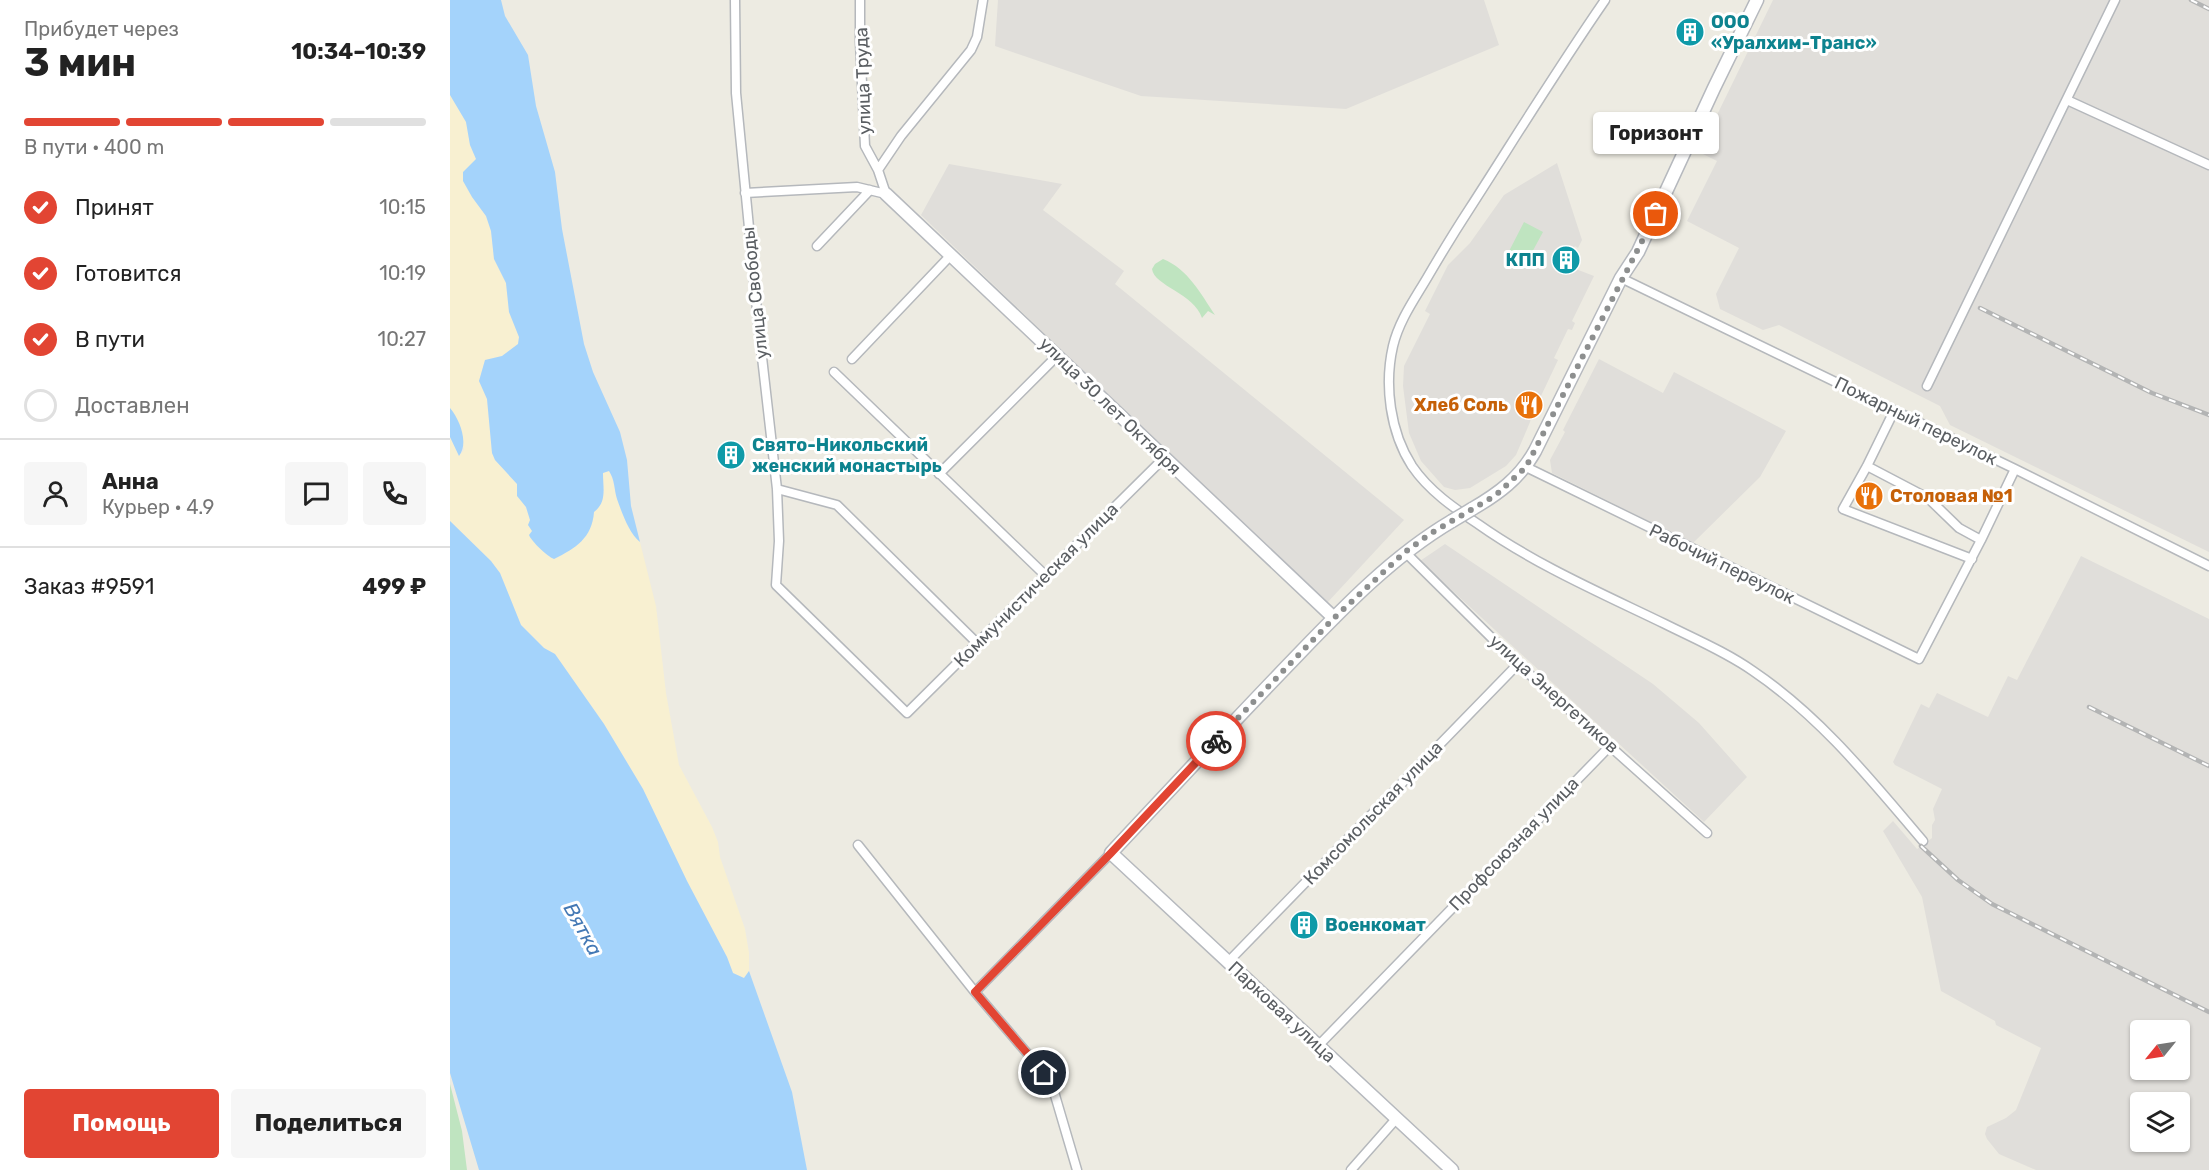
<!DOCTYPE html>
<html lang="ru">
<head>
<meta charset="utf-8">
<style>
	body { margin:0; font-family:Rubik,sans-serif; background:#f6f6f6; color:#222; height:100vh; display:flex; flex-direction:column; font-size:22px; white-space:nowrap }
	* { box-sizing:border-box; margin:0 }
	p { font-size:20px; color:#767676 }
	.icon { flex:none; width:33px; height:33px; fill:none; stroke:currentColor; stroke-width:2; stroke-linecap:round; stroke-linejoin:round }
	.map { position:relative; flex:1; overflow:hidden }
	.details { display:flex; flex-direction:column; background:#fff; width:450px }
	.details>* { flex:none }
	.needle { width:39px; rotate:240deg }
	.fabs { position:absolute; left:1680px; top:1020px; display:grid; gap:12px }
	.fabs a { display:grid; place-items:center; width:60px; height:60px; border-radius:6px; background:#fff; box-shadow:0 2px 4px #0004; font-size:30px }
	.pin { position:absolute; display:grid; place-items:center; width:51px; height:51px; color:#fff; margin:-26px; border:3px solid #fff; border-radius:50%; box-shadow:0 2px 6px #0007 }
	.courier { position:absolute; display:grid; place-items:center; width:60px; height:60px; margin:-30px; border:4px solid #e24533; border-radius:50%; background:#fff; color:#222; box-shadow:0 2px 8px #0007 }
	.bubble { position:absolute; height:42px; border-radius:6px; background:#fff; box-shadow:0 2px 4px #0004; font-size:20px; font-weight:700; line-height:42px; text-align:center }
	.head em { font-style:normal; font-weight:700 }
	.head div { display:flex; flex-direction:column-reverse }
	.head { display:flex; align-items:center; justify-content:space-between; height:102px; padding:0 24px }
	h1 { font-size:39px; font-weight:700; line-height:45px }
	.bar { display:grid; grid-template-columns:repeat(4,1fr); gap:9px 6px; align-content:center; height:72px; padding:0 24px }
	.bar i { height:8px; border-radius:4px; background:#e0e0e0 }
	.bar .selected { background:#e24533 }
	.bar p { grid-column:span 4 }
	.line { display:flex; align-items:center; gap:15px; padding:0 24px; border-top:2px solid #e0e0e0 }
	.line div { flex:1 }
	.round { display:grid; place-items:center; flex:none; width:63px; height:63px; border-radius:6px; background:#f6f6f6 }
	ol { padding:0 24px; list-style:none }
	li { display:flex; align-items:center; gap:18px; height:66px }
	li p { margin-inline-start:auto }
	li .icon { padding:6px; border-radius:50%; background:#e24533; color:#fff; stroke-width:4 }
	li:last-child { color:#767676 }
	li i { width:33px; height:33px; border:3px solid #e0e0e0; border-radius:50% }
	.button { display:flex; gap:12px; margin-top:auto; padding:12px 24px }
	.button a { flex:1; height:69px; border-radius:6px; background:#e24533; color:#fff; font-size:24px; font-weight:700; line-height:69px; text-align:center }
	.button a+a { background:#f6f6f6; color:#222 }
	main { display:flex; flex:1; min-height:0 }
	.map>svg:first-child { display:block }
	.industrial { fill:#e0deda; fill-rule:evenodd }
	.green { fill:#bfe4c0 }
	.sand { fill:#f8f0d1 }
	.water { fill:#a4d3fb }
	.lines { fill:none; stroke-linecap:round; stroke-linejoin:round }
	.street-casing { stroke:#b5b8bc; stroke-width:11 }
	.secondary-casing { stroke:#b6b9be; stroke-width:15 }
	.street { stroke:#fff; stroke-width:8 }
	.secondary { stroke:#fff; stroke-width:12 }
	.rail-casing { stroke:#b3b4b4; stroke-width:4.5 }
	.rail { stroke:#fff; stroke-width:2; stroke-dasharray:7; stroke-linecap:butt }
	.secondary-bridge-casing { stroke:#b6b9be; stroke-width:15; stroke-linecap:butt }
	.secondary-bridge { stroke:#fff; stroke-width:12 }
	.done { stroke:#8d8f8f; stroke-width:6; stroke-dasharray:0 10.8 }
	.route { stroke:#e24533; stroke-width:8 }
	.labels { text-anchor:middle; stroke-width:6; stroke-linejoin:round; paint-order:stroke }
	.culture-label { font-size:18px; font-weight:bold; fill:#0d838f; stroke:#fff; text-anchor:start }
	.street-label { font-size:18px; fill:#5a5e62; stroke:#fff }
	.food-label { font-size:18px; font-weight:bold; fill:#c56008; stroke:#fff; text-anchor:end }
	.water-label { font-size:20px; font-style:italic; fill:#4479b5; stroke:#fff }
</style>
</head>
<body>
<main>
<section class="details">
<div class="head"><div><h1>3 мин</h1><p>Прибудет через</p></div><em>10:34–10:39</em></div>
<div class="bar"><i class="selected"></i><i class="selected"></i><i class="selected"></i><i></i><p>В пути · 400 m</p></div>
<ol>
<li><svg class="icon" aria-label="check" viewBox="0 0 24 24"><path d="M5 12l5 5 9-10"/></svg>Принят<p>10:15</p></li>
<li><svg class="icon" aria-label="check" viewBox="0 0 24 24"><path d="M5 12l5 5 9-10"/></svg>Готовится<p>10:19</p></li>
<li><svg class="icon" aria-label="check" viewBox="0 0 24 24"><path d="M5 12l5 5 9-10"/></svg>В пути<p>10:27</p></li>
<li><i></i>Доставлен</li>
</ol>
<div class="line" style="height:108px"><a class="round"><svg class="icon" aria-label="person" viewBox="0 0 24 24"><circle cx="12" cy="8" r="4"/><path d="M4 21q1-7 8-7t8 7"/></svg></a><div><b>Анна</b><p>Курьер · 4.9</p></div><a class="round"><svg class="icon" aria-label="chat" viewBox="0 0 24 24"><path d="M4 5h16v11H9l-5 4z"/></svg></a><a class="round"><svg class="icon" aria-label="phone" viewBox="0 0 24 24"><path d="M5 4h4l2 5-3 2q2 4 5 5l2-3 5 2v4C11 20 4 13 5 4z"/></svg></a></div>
<div class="line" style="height:78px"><div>Заказ #9591</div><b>499 ₽</b></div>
<div class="button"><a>Помощь</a><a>Поделиться</a></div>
</section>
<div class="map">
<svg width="1759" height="1170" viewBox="0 0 1759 1170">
	<rect width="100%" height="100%" fill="#edebe2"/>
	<path class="industrial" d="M548 0H1034L1049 45 896 109 691 96 545 46Z
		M1323 0H1759V552L1500 425 1490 406 1329 325 1313 330 1270 309 1266 294 1289 248 1237 221 1267 161 1249 152Z
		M1107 163 1132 240 1128 248 1125 246 1122 251 1120 255 1122 256 1118 266 1144 276 1122 321 1125 323 1122 330 1118 329 1104 358 1108 360 1082 415 1080 422 1066 455 1056 466 1020 488 1005 490 994 487 971 461 959 433 953 386 954 366 980 314 975 311 998 265 1020 243 1054 195Z
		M499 164 612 184 593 210 674 271 665 284 954 520 876 604 471 215Z
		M1149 359 1213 393 1224 372 1336 431 1310 477 1243 543 1102 473 1100 460 1115 432 1113 430Z
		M995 544 1203 684 1249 723 1297 777 1254 822 970 561Z
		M1631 556 1759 619V1170H1586L1549 1154 1537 1139 1535 1134 1537 1127 1556 1118 1566 1110 1591 1048 1546 1025 1545 1021 1491 991 1472 897 1433 831 1443 821 1467 849 1482 838V825L1485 820 1483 809 1492 789 1445 765 1443 762 1471 704 1479 708 1487 693 1538 717 1558 676 1567 680ZM1690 1030H1730V1070H1690ZM1690 1102H1730V1142H1690Z"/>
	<path class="green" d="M1074 222 1093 232 1073 269 1055 259Z
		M713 259C738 269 751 294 765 315L758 311 752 318C744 293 704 286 702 269L705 264Z
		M0 1084 12 1131 17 1170H0Z"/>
	<path class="sand" d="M0 95 16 122 20 145 26 159 22 197 36 216 41 231 44 259 56 283 59 312 69 337 68 344 52 356 35 360 29 381 37 399 42 453 45 460 67 484C67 499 73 499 77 511 84 529 84 550 104 559 126 548 142 538 144 512 157 502 153 488 153 473L159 471C164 480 164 489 167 499 172 513 179 533 190 542L206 606 216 693 229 765 262 827 268 842 270 857 295 929 299 953V971L294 978 283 973 277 957 237 881 193 789 154 724 105 654 94 648 71 625 50 573 41 561 0 521V437L9 456 14 450 10 427 0 408Z"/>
	<path class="water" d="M0 0H51L55 16 78 55 86 106 105 172 112 229 134 344 143 372 170 432 177 460 181 506 190 542C179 533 172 513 167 499 164 489 165 480 159 471L153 473C153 489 157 502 144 512 142 538 126 548 104 559 97 556 82 542 79 535L82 531 78 525 80 520 76 507 67 496V484L45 460 42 453 37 399 29 381 35 360 52 356 68 344 69 337 59 312 56 283 44 259 41 231 36 216 22 197 13 181V172L26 159 20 145 16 122 0 95Z
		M0 408C10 420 19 443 9 456L0 437Z
		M0 521 41 561 50 573 71 625 94 648 105 654 154 724 193 789 237 881 277 957 283 973 294 978 299 971 342 1092 357 1170H29L0 1073Z"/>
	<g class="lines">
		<g class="street-casing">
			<path id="street" d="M285 0 286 93 309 331 327 489 329 541 326 585 457 713 714 458
				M1155 0C1108 68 1065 138 1020 208 1005 231 991 254 977 278 964 300 949 321 943 346 934 385 940 432 962 466 979 491 1004 508 1028 524 1086 565 1151 593 1215 624 1245 639 1276 652 1303 671 1371 717 1421 780 1473 841
				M1617 100 1759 165
				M428 170 451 136 521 50 527 37 533 0
				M295 193 407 187 436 194 428 170 415 146 410 42V0
				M367 246 420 190
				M1171 278 1565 469 1759 566
				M402 359 501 255
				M384 372 595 575
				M1477 386 1665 0
				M1444 411 1417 466 1393 509 1522 559
				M1417 466 1478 498 1509 528 1531 540
				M1076 467 1469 659 1531 540 1565 469
				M489 474 607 356
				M327 489 387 505 527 643
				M955 552 1068 664 1257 833
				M408 845 525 992 594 1073 602 1085 627 1170
				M778 962 1068 664
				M525 992 661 853
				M868 1046 1160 746
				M901 1170 946 1119"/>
		</g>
		<g class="secondary-casing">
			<path id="secondary" d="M436 194 884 618
				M1022 509C1048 494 1070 478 1085 451L1171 278 1188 252 1264 88 1307 0
				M1002 521C941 557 891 610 842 661 781 724 721 789 661 853L1002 1170"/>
		</g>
		<use href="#street" class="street"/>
		<use href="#secondary" class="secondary"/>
		<g class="rail-casing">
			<path id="rail" d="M1741 0 1759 9
				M1530 308 1702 393 1759 415
				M1639 707 1759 766
				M1471 846 1508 880 1542 904 1759 1012"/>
		</g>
		<use href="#rail" class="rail"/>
		<g class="secondary-bridge-casing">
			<path id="secondary-bridge" d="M1002 521 1022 509"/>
		</g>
		<use href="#secondary-bridge" class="secondary-bridge"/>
	</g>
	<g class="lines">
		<path class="done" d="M766 741 884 618 955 552 980 534 1046 495 1076 467 1206 214"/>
		<path class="route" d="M594 1073 525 992 661 853 766 741"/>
	</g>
	<defs>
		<g id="building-disc" transform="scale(1.5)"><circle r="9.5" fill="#0f9aa8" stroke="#fff"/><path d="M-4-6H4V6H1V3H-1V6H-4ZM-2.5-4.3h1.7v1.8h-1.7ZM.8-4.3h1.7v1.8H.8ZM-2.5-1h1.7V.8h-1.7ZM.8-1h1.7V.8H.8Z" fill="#fff"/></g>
		<g id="restaurant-disc" transform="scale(1.5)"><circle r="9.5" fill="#e8710a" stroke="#fff"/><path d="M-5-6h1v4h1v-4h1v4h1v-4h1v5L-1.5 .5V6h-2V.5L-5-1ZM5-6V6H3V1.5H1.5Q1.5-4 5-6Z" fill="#fff"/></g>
	</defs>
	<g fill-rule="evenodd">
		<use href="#building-disc" x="1240" y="32"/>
		<use href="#building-disc" x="1116" y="260"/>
		<use href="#restaurant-disc" x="1079" y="405"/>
		<use href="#building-disc" x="281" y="455"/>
		<use href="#restaurant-disc" x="1419" y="496"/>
		<use href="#building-disc" x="854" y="925"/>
	</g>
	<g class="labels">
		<g class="culture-label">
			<text x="1261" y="28">ООО<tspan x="1261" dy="21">«Уралхим-Транс»</tspan></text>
			<text x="1095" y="266" text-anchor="end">КПП</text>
			<text x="302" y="451">Свято-Никольский<tspan x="302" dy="21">женский монастырь</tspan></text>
			<text x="875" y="931">Военкомат</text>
		</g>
		<g class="street-label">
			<text transform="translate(413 81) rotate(-92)" y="6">улица Труда</text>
			<text transform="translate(305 293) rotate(-96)" y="6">улица Свободы</text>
			<text transform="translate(660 406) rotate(44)" y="6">улица 30 лет Октября</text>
			<text transform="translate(1466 421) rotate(26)" y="6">Пожарный переулок</text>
			<text transform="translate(1272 564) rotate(26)" y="6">Рабочий переулок</text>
			<text transform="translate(586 585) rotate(-45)" y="6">Коммунистическая улица</text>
			<text transform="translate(1104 694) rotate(42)" y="6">улица Энергетиков</text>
			<text transform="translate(923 813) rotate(-46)" y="6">Комсомольская улица</text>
			<text transform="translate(1064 844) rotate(-46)" y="6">Профсоюзная улица</text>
			<text transform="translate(832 1012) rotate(43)" y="6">Парковая улица</text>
		</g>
		<g class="food-label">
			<text x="1058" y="411">Хлеб Соль</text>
			<text x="1440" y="502" text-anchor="start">Столовая №1</text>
		</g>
		<g class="water-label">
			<text transform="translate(133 929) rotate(61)" y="7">Вятка</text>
		</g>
	</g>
</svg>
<div class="fabs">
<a><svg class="needle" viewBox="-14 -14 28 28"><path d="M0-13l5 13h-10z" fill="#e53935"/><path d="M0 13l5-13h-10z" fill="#767676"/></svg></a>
<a><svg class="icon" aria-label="layers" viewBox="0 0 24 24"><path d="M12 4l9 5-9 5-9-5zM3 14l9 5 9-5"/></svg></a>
</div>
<div class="pin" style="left:1206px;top:214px;background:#ea580c"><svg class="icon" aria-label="bag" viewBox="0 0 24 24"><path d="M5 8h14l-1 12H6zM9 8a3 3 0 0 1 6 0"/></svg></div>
<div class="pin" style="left:594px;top:1073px;background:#1f2937"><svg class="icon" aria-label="home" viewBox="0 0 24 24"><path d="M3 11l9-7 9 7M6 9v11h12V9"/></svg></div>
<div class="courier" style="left:766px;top:741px"><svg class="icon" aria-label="bike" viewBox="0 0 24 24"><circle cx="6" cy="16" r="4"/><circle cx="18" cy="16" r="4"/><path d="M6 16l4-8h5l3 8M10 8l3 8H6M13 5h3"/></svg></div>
<div class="bubble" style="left:1143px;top:112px;width:126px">Горизонт</div>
</div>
</main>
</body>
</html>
